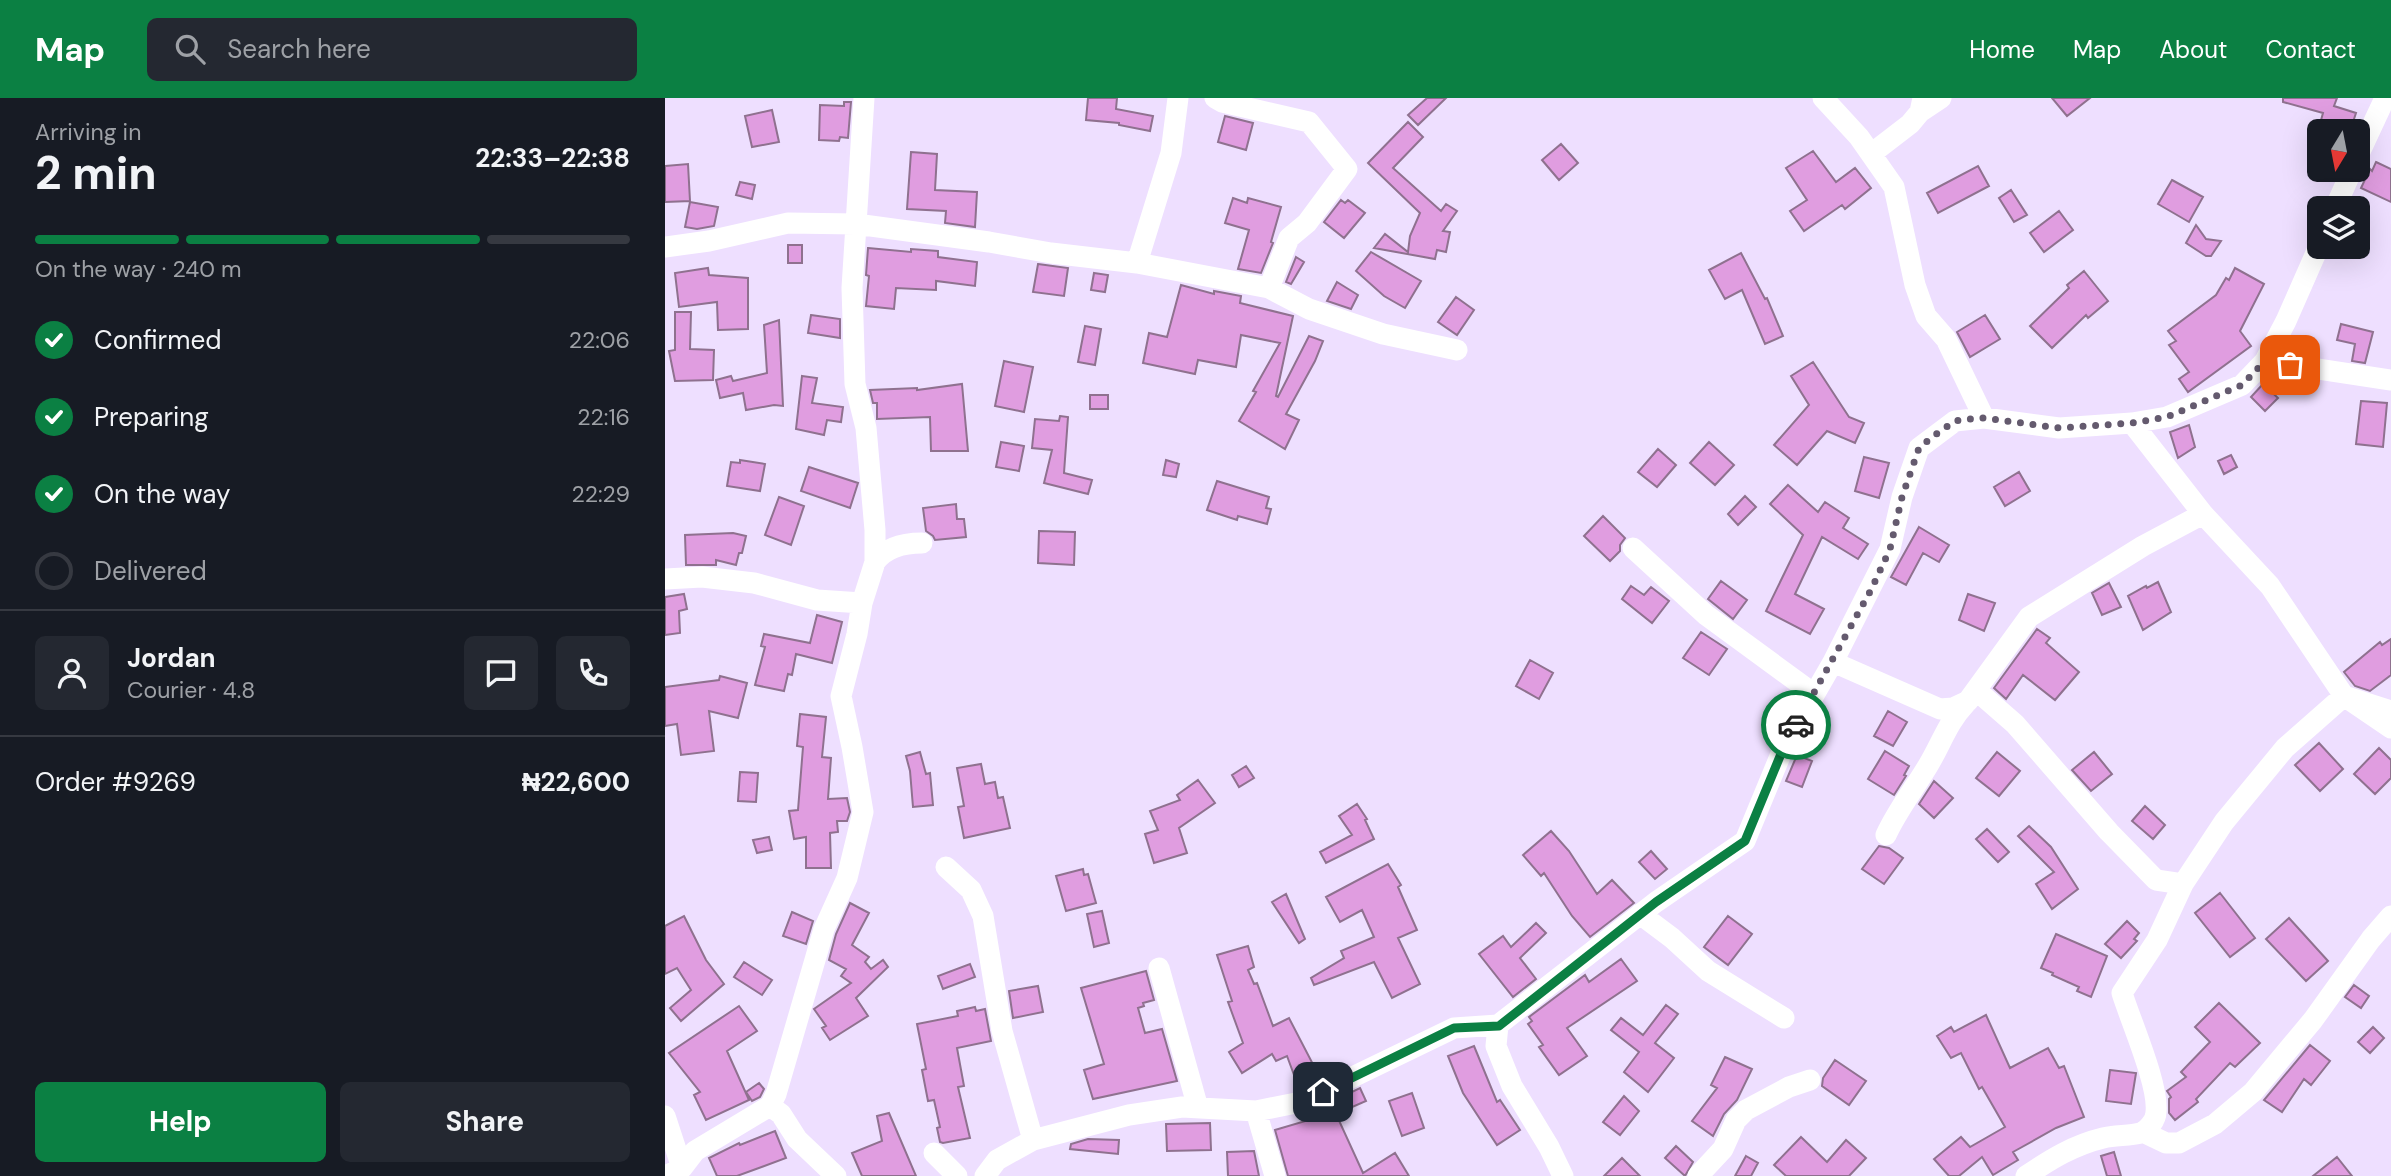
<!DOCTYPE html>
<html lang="en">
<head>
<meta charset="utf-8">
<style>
	body { margin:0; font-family:"DM Sans",sans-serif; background:#242831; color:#f1f3f6; height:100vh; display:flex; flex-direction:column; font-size:26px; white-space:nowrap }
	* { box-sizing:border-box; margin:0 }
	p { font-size:23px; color:#9ea1a6 }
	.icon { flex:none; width:38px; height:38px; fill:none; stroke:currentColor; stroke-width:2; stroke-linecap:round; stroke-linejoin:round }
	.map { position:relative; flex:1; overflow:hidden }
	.details { display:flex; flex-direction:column; background:#171b24; width:665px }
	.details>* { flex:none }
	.needle { width:46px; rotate:190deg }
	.buttons { position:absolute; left:1642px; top:21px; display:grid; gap:14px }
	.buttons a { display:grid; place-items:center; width:63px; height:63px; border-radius:10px; background:#171b24; box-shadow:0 7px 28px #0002; font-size:35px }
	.pin { position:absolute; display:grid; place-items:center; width:60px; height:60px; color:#fff; margin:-30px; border-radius:14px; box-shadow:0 4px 10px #0006 }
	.courier { position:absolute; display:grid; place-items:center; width:70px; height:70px; margin:-35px; border:5px solid #0b8043; border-radius:50%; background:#fff; color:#222; box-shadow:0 2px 9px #0007 }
	.summary em { font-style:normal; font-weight:700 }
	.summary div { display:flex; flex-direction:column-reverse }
	.summary { display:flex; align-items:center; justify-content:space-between; height:119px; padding:0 35px }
	h1 { font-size:46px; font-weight:700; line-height:52px }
	.bar { display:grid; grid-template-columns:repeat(4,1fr); gap:10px 7px; align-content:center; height:84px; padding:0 35px }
	.bar i { height:9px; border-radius:5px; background:#363941 }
	.bar .selected { background:#0b8043 }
	.bar p { grid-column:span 4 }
	.line { display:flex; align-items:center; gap:18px; padding:0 35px; border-top:2px solid #363941 }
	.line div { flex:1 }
	.round { display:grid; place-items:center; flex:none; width:74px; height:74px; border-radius:10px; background:#242831 }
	ol { padding:0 35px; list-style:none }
	li { display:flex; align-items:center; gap:21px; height:77px }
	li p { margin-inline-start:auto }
	li .icon { padding:7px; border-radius:50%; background:#0b8043; color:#fff; stroke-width:4 }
	li:last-child { color:#9ea1a6 }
	li i { width:38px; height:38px; border:4px solid #363941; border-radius:50% }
	.button { display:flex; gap:14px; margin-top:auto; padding:14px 35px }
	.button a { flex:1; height:80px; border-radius:10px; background:#0b8043; color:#fff; font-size:28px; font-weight:700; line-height:80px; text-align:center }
	.button a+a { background:#242831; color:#f1f3f6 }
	header { display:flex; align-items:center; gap:42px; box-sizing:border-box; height:98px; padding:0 35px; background:#0b8043; color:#fff }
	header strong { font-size:33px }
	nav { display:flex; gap:38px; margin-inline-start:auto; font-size:24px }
	.search { width:490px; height:63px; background:#242831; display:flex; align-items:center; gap:18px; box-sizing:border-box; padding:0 24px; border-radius:10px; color:#9ea1a6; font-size:26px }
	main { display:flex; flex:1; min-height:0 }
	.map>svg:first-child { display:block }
	.building { fill:#e09de0; stroke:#8f718f; stroke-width:2 }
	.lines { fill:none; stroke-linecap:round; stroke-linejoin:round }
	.street { stroke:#fff; stroke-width:21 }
	.done { stroke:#645a6e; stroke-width:7; stroke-dasharray:0 12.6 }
	.route { stroke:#0b8043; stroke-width:9 }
</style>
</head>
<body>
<header>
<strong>Map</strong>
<div class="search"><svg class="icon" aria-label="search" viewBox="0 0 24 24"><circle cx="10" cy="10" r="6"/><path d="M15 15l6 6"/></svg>Search here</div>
<nav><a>Home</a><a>Map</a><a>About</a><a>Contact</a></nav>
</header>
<main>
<section class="details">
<div class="summary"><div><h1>2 min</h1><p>Arriving in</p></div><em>22:33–22:38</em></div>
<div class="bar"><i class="selected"></i><i class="selected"></i><i class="selected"></i><i></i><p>On the way · 240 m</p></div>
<ol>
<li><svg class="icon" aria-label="check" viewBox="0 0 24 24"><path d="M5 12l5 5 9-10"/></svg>Confirmed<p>22:06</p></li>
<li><svg class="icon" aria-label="check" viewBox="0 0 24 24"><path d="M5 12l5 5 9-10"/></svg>Preparing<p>22:16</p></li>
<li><svg class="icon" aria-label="check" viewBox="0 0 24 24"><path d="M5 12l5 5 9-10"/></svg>On the way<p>22:29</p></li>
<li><i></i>Delivered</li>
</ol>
<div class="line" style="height:126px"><a class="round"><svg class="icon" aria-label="person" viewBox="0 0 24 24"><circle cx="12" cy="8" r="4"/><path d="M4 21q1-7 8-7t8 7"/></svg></a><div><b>Jordan</b><p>Courier · 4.8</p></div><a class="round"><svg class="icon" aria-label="chat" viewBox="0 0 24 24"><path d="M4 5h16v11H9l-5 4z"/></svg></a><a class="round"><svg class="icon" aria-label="phone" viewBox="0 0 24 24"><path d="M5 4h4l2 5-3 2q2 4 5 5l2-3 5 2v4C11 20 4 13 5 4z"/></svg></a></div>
<div class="line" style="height:91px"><div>Order #9269</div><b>₦22,600</b></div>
<div class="button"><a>Help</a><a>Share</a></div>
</section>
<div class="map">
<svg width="1726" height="1078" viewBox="0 0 1726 1078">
	<rect width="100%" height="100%" fill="#eedfff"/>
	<path class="building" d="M423 0H452L451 11 488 18 485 33 454 27V25L421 22Z
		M762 0H781L753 27 743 17Z
		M1387 0H1425L1402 18Z
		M1618 0H1672L1669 8 1691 15 1685 33H1653L1658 15 1618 4Z
		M179 4H186L183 40 175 39 174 43 154 42 155 7 179 8Z
		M107 12 114 44 87 49 80 18Z
		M560 18 588 25 581 52 553 44Z
		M743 24 758 39 728 70 776 113 781 106 792 113 778 133 785 134 781 154 772 152 770 161 709 150 720 136 743 154 745 138 755 115 703 65Z
		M896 46 913 65 894 82 877 62Z
		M1148 53 1171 84 1190 70 1206 90 1180 111 1177 107 1139 133 1125 113 1142 102 1121 70Z
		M246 54 272 56 270 92 312 94 310 129 280 125 281 113 242 111Z
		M1711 64 1726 71V104L1696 90 1705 71 1707 73Z
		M23 66 25 103 0 104V68Z
		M1313 68 1324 88 1273 115 1262 95Z
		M1507 82 1538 99 1524 124 1493 106Z
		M75 84 90 87 87 101 71 97Z
		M1346 92 1362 117 1349 124 1334 100Z
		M568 100 582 105 583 100 616 109 606 144 608 145 596 175 573 171 584 132 560 125Z
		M676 102 680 105 683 102 700 115 679 140 659 124Z
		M25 104 53 109 49 128 32 131 20 129Z
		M1394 113 1408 132 1379 154 1365 135Z
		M1531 127 1541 141 1556 143 1546 158H1541L1521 145Z
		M123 147H137V165H123Z
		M203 150 246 154V151L273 153V159L312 164 310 188 271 183V192L231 190 229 211 201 208 204 178 201 177Z
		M706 154 756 183 740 210 719 198 691 173Z
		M1076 155 1100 201 1102 200 1118 238 1100 246 1077 192 1060 201 1044 172Z
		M631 159 639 164 626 186 621 184Z
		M373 166 403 170 399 198 368 194Z
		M43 170 44 177 83 180V231L53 232 52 204 14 209 10 175Z
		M1570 170 1599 186 1575 233 1586 248 1523 294 1514 281 1524 274 1504 247 1511 243 1503 233 1551 197 1561 180 1564 182Z
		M1419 173 1443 203 1423 220 1421 217 1387 250 1365 228 1404 190 1402 187Z
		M429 175 443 177 440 194 426 192Z
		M672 184 693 197 686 211 662 203Z
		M516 187 549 196V193L576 198 575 205 628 218 611 298 613 299 644 238 658 243 650 263 621 316 634 322 620 351 574 323 591 294 588 293 615 245 576 237 571 269 533 262 530 276 478 265 484 235 502 239Z
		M791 199 809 212 792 237 773 224Z
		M10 214H26L25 251 49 252 48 282 10 283 4 253 10 252Z
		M146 217 175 221V240L143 235Z
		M1320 217 1335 241 1305 259 1292 234Z
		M114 222 118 308 109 307 81 312 78 295 55 300 51 282 66 278 68 283 102 275 99 227Z
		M1676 226 1708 234 1700 265 1687 263 1690 246 1672 242Z
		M420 228 436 231 430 267 413 264Z
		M339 263 368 269 359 314 330 308Z
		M1148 264 1184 319 1199 325 1190 345 1162 333 1132 367 1109 347 1144 307 1126 278Z
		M137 278 152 280 147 305 178 309 176 324 162 322 159 337 131 331Z
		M297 286 303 353H266L265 319 212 321V305H208L205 292 252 290V292Z
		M1598 286 1613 300 1600 313 1586 299Z
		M425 297H443V311H425Z
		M1696 303 1722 305 1718 349 1691 346Z
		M395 318 403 319 399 375 427 382 423 396 379 385 387 352 367 350 370 321 394 323Z
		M1524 327 1530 349 1513 360 1505 334Z
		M336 344 359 348 354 373 331 369Z
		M1044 344 1069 367 1050 387 1025 365Z
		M993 351 1011 367 992 389 973 374Z
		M1566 357 1572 369 1559 376 1553 363Z
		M1199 359 1224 365 1214 400 1190 393Z
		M75 362 100 366 95 393 62 388 66 364 75 365Z
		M501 362 514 366 511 379 498 377Z
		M144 369 193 385 185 410 136 393Z
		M1354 374 1365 393 1340 408 1329 389Z
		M552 383 604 399 601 410 606 411 602 426 573 418 572 422 542 412Z
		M1123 387 1153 414 1160 404 1184 420 1178 430 1203 446 1193 461 1157 439 1130 496 1159 511 1145 536 1101 513 1138 437 1105 406Z
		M1080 398 1091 409 1073 427 1063 416Z
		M114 399 139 408 126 447 100 437Z
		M291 406 292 421H299L301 439 270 442 268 438 261 433 258 410Z
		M938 418 960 440 955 447V453L945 463 919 438Z
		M1254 429 1284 447 1274 464 1258 455 1241 487 1226 479Z
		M374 433 410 434 409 467 373 465Z
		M68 435 81 438 77 455H74L71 467 51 462V467H21L20 437Z
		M1056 483 1082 502 1068 521 1043 501Z
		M1493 484 1506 514 1478 532 1463 498 1481 488 1482 490Z
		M1444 485 1456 509 1437 517 1427 495Z
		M966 488 979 497 986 489 1004 503 987 525 957 501Z
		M19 496 22 511 14 513 15 535 0 537V499Z
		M1303 496 1330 505 1319 533 1294 522Z
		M152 517 177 524 167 565 131 556 127 577 123 576 119 593 90 587 100 549 96 548 99 536 145 545Z
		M1372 531 1385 540 1381 545 1414 574 1390 602 1358 577 1341 601 1329 590Z
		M1036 534 1062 551 1044 577 1018 560Z
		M1726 541V577L1705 593 1690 588 1679 574 1715 544 1717 547Z
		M865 562 888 575 874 601 851 588Z
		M55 578 82 585 73 620 44 613 49 653 16 657 12 626 0 628V589L54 582Z
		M1223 613 1242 624 1228 648 1209 638Z
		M135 616 161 619 157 659 166 660 163 701 182 700 185 714 182 723H172L173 734 165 735 166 770H141V739L129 741 124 713 133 712 138 649 132 648Z
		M1654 645 1678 671 1655 693 1630 667Z
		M1714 650 1726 662V680L1710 696 1689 676Z
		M1220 653 1244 668 1239 677 1241 678 1229 697 1203 681Z
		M255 654 261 676 265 675 268 707 248 709 245 673 241 658Z
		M1332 654 1355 673 1334 698 1311 680Z
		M1429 654 1447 676 1426 693 1407 672Z
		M1132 657 1147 663 1137 689 1121 683Z
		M316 666 320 686 330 684 333 700 338 699 345 730 299 740 293 709 299 708 292 670Z
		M581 668 589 680 574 689 567 677Z
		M75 674 93 675 91 704 73 703Z
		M533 682 550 705 514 730 522 755 489 765 480 736 493 732 485 713 515 702 512 697Z
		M1269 683 1288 700 1269 720 1254 706Z
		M692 706 702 721 700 722 709 741 661 765 655 754 687 737 674 718Z
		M1480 708 1500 727 1488 741 1467 723Z
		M1364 728 1386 749 1413 791 1387 811 1371 786 1389 774 1353 738Z
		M1322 731 1344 754 1333 764 1311 741Z
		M886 733 904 753 932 796 947 782 969 805 925 839 907 818 879 775 876 778 858 757Z
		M104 739 107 752 92 755 88 742Z
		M1214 748 1224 750 1238 760 1219 786 1197 771Z
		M986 753 1002 771 990 781 974 764Z
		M723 766 736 787 733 789 752 832 733 840 755 886 727 900 709 864 649 887 646 880 679 860 676 853 709 839 697 812 675 824 661 799Z
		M418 771 419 777 423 776 431 805 401 813 391 778Z
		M1555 795 1590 840 1565 859 1530 815Z
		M621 796 640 841 634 845 607 804Z
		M185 805 204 815 187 847 204 859 200 864 206 871 218 862 223 869 191 900 203 918 165 942 157 930 161 928 149 911 186 885 176 878 181 871 164 862 171 836Z
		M437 813 444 845 429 849 422 816Z
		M127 814 148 823 141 846 118 838Z
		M19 818 41 862 59 886 16 923 5 910 26 892 12 870 0 876V828Z
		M1063 818 1087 836 1063 867 1039 849Z
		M1624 820 1663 863 1641 883 1601 841Z
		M1462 823 1474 835 1469 841 1472 843 1456 860 1440 846Z
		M871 825 881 835 855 860 871 881 848 899 814 856 838 838 846 849Z
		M1391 836 1442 858 1426 899 1412 893 1414 889 1387 877 1388 875 1376 870Z
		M583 848 589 869 583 872 589 886 592 885 608 928 624 920 653 976 632 985 622 958 611 963 607 956 577 975 564 954 578 945 563 904 567 903 552 857Z
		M956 861 972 883 902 930 922 958 894 977 874 949 878 947 863 926 867 923 864 919 920 877 924 884Z
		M79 864 107 882 97 897 69 879Z
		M305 866 310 879 278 891 273 878Z
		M481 873 489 902 478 905 479 908 473 910 480 935 497 931 512 983 428 1001 419 972 439 966 416 890Z
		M1689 887 1704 898 1696 910 1680 899Z
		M373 888 378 914 348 920 344 893Z
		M1554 905 1595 945 1570 969 1565 965 1531 1001 1533 1004 1510 1022 1504 1015V1001L1506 999 1502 993 1521 979 1516 974 1545 944 1530 929Z
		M1001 907 1013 916 990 945 1009 960 983 994 959 974 974 954 946 932 956 920 978 937Z
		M74 908 92 933 62 953 84 1002 41 1022 29 997 35 994 4 955Z
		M310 909 311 913 320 911 326 943 292 950 299 988 293 989 305 1040 278 1045 275 1044 272 1030 275 1029 269 1002 263 1003 257 972 261 971 252 926 293 918 292 913Z
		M1321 917 1345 970 1383 950 1394 970 1399 968 1419 1019 1391 1030 1348 1054 1353 1062 1328 1077 1317 1059 1294 1078H1284L1269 1061 1296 1039 1305 1049 1340 1029 1317 989 1314 991 1296 955 1286 960 1272 938 1286 929 1289 934Z
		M1708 929 1719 940 1705 955 1693 944Z
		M1645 947 1665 963 1646 987 1639 981 1617 1014 1599 1002Z
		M809 948 832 1004 835 1002 855 1032 832 1047 798 995 783 958Z
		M1060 959 1087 971 1072 1002 1059 1016 1048 1038 1027 1023 1052 990 1046 987Z
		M1170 962 1201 983 1184 1007 1157 988 1158 980Z
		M1445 972 1471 975 1466 1006 1441 1003Z
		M94 985 99 991 95 999 87 1003 81 994Z
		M695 990 701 1003 671 1016 698 1075 730 1055 744 1078H623L610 1032 644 1022 641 1016Z
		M747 995 759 1030 737 1038 724 1003Z
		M959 998 974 1013 955 1037 938 1024Z
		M224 1015 251 1078H197L187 1055 217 1043 212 1018Z
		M545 1025 546 1052 502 1053 501 1026Z
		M110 1033 121 1060 72 1078H52L44 1060 74 1045 75 1047Z
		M1136 1039 1162 1064 1181 1042 1201 1060 1184 1078H1121L1109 1067Z
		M423 1041 454 1042 453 1056 405 1051 406 1046Z
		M1011 1048 1028 1064 1020 1078 1000 1060Z
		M589 1053 594 1078H563L562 1054Z
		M1449 1054 1456 1078H1442L1436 1058Z
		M1081 1058 1093 1065 1086 1078H1070Z
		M1672 1059 1687 1078H1648Z
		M957 1060 975 1078H939Z"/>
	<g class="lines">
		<path class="street" d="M550 0 557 4 644 24 682 71 642 125 624 140 604 190
			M1158 0 1194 39 1229 89 1250 187 1261 218 1281 241 1319 320 1394 330 1467 325 1502 319 1577 287 1600 263 1621 223 1654 148
			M1255 14 1276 0
			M1206 56 1245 26 1255 14 1258 0
			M1692 60 1720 0
			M1670 110 1687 72
			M0 149 44 143 123 125 191 126 324 144 386 155 472 165 604 190 644 211 718 236 792 252
			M472 165 506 55 513 0
			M1600 263 1726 282
			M1467 325 1538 416 1605 488 1679 598 1726 630
			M968 450 1041 517 1149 596
			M210 464C221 449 238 445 257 445
			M0 481 37 479 89 485 152 502 197 505 192 536 176 598 187 649 198 714 182 780 159 831 111 996 105 1008 30 1053 17 1070 0 1078
			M197 505 210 464V432L201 330 190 286 187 190 199 0
			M1168 564 1225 451 1237 399 1254 350 1290 323 1319 320
			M1311 592 1350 626 1444 734 1491 782 1518 786
			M1221 737C1233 711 1250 690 1264 666 1277 644 1283 624 1301 605
			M281 769 306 792 318 818 337 933 368 1042
			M975 816 1007 840 1043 873 1119 920
			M494 870 533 1010
			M833 927 831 948 847 988 884 1049 898 1078
			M105 1008 116 1016 132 1041 171 1078
			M591 1013 610 1078
			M0 1018 17 1070
			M1478 1034 1501 1045H1514L1550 1026 1588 994 1648 922 1706 841 1726 818
			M269 1055 292 1078
			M320 1078 332 1062 368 1042 464 1017 517 1009 591 1013 636 1004 789 930 833 927 991 804 1080 743 1118 651 1168 564 1275 611 1288 610 1303 603 1364 519 1478 448 1538 416
			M1033 1078 1058 1051 1071 1022 1081 1012 1124 989 1145 982
			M1361 1078C1386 1061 1409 1047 1438 1040 1450 1037 1464 1038 1476 1035 1483 1032 1491 1022 1491 1014 1494 987 1466 924 1457 895L1492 842 1518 786 1559 724 1620 650 1679 598 1726 613"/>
	</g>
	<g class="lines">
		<path class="done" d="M1131 627 1206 492 1225 451 1237 399 1254 350 1270 337 1290 323 1305 321 1319 320 1394 330 1467 325 1502 319 1577 287 1600 263 1625 267"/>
		<path class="route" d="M658 994 789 930 834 928 991 804 1080 743 1118 651 1131 627"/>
	</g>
</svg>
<div class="buttons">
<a><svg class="needle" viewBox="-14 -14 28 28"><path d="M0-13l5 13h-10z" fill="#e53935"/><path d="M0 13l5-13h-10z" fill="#9ea1a6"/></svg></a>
<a><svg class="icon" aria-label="layers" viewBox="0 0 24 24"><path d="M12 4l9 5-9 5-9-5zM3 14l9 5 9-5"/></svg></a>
</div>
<div class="pin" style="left:1625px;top:267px;background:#ea580c"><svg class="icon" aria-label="bag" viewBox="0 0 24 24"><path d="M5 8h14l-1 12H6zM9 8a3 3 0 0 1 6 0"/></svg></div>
<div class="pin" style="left:658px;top:994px;background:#1f2937"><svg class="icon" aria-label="home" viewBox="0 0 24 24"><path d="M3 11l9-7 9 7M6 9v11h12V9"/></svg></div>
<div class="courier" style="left:1131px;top:627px"><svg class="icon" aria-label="car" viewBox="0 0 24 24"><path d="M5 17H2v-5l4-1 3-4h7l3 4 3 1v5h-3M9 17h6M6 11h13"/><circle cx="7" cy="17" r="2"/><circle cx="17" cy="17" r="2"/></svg></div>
</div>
</main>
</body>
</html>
